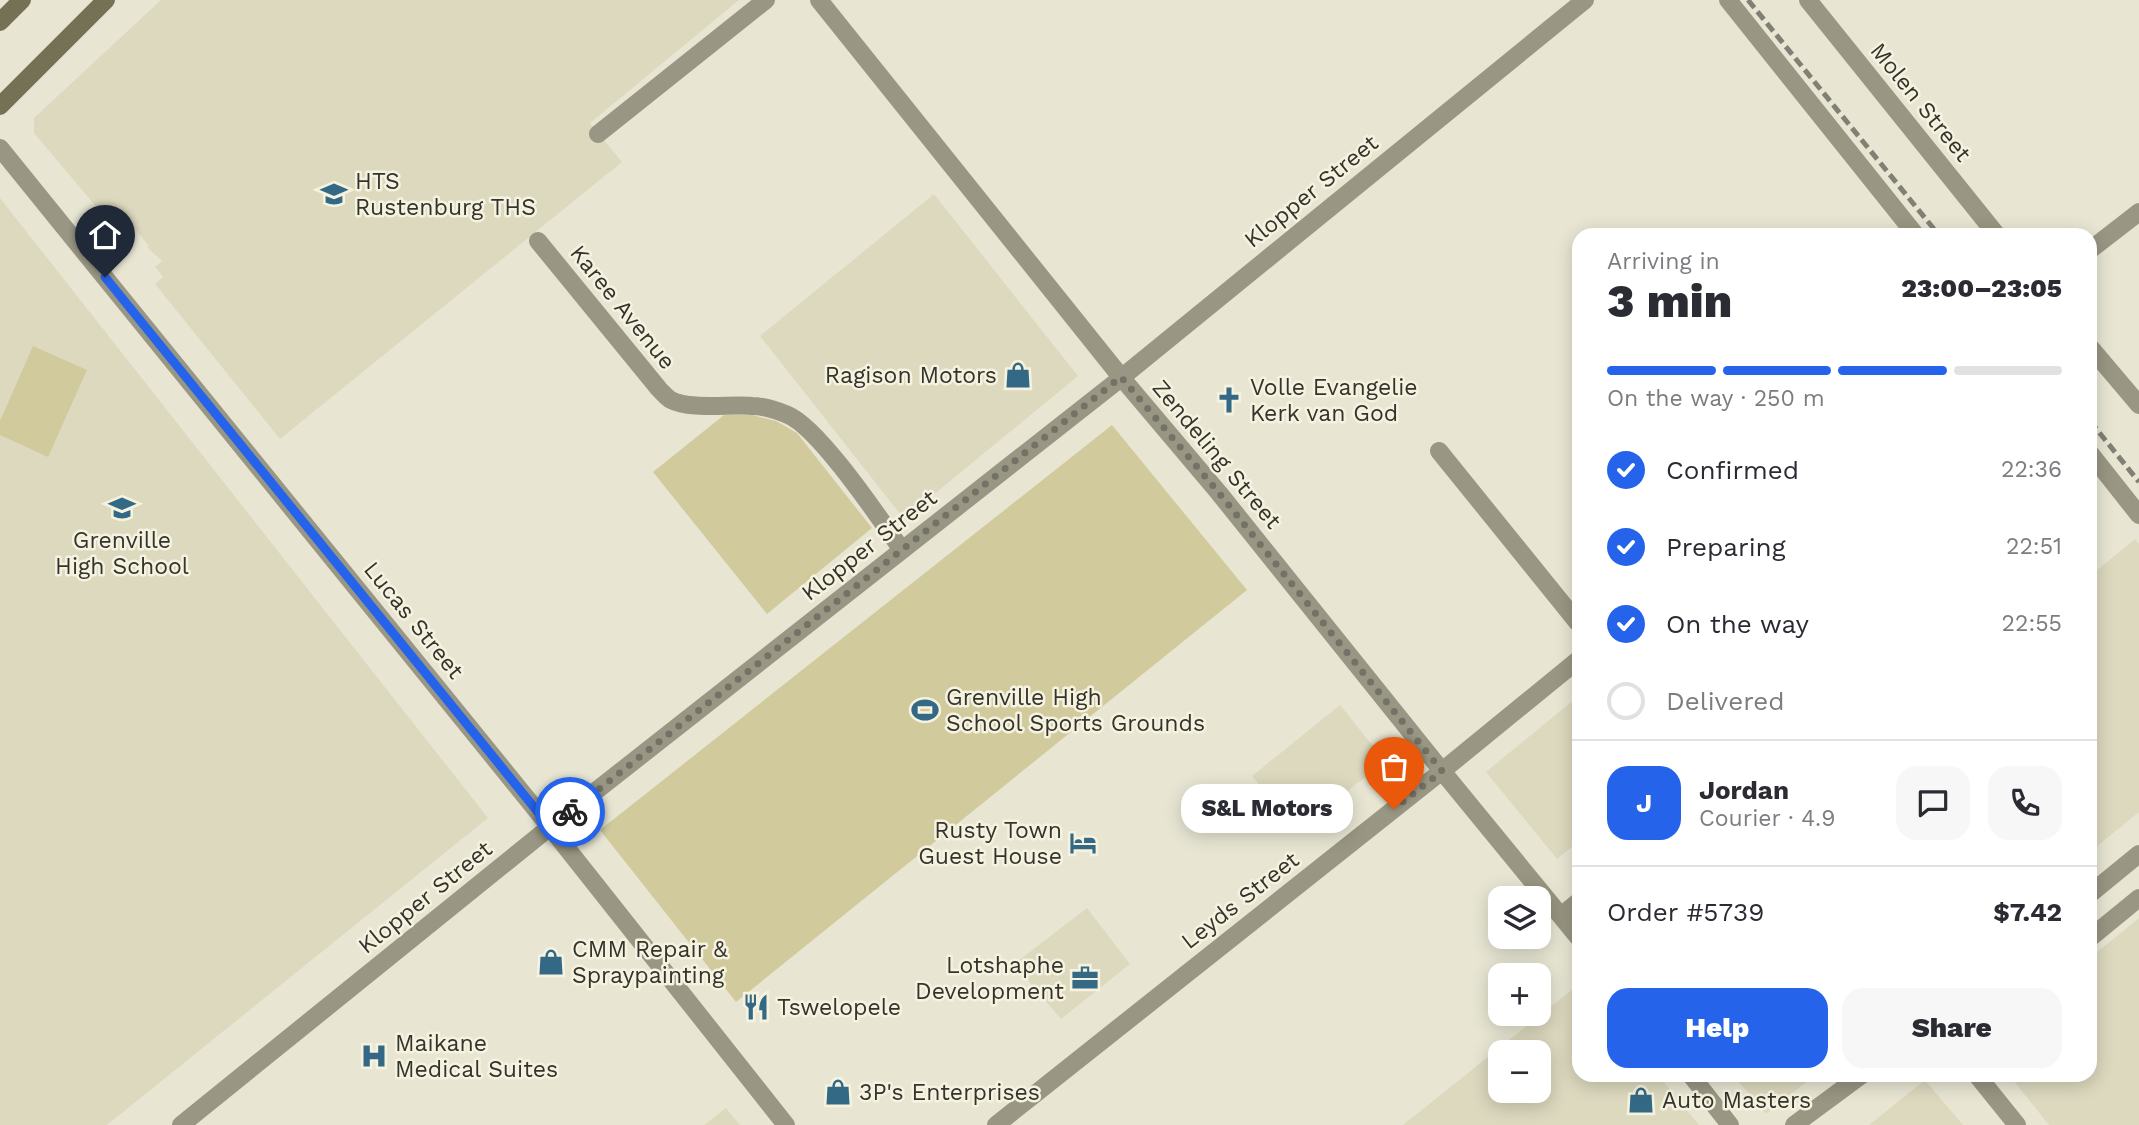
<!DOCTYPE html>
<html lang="en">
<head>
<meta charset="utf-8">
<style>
	body { margin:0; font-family:"Work Sans",sans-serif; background:#f7f7f7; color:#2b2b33; height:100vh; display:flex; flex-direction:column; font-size:26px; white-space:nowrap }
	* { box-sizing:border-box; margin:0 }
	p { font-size:23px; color:#7c7c81 }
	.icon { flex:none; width:38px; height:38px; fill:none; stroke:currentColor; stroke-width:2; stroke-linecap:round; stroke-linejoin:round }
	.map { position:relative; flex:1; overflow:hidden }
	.sheet { position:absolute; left:1572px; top:228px; width:525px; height:854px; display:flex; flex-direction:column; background:#fff; border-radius:21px; box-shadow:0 4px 18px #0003 }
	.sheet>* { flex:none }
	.fabs { position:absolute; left:1488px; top:886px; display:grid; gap:14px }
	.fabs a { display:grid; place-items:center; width:63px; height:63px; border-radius:14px; background:#fff; box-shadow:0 4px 18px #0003; font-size:35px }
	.pin { position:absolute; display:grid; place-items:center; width:60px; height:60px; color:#fff; margin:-72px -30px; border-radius:50% 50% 50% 0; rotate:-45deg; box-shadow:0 0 7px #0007 }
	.pin .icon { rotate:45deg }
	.courier { position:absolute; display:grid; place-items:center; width:70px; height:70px; margin:-35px; border:5px solid #2563eb; border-radius:50%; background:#fff; color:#222; box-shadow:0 2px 9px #0007 }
	.bubble { position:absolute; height:49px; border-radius:21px; background:#fff; box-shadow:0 4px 18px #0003; font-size:23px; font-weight:800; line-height:49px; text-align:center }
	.headline em { font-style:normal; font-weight:800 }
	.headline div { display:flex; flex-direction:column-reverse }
	.headline { display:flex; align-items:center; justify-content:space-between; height:119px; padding:0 35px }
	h1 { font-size:46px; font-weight:800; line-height:52px }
	.bar { display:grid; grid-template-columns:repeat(4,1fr); gap:10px 7px; align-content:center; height:84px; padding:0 35px }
	.bar i { height:9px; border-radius:5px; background:#e1e1e2 }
	.bar .current { background:#2563eb }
	.bar p { grid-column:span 4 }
	.line { display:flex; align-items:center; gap:18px; padding:0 35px; border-top:2px solid #e1e1e2 }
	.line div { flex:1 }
	.round { display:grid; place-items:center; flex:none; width:74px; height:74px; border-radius:21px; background:#f7f7f7 }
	ol { padding:0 35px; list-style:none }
	li { display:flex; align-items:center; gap:21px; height:77px }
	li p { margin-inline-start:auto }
	li .icon { padding:7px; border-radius:50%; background:#2563eb; color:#fff; stroke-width:4 }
	li:last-child { color:#7c7c81 }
	li i { width:38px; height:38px; border:4px solid #e1e1e2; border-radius:50% }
	.action { display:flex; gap:14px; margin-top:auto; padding:14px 35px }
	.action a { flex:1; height:80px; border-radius:21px; background:#2563eb; color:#fff; font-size:28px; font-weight:800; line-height:80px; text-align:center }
	.action a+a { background:#f7f7f7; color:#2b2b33 }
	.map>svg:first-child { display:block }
	.built { fill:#ddd9bf; fill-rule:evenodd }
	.green { fill:#d1ca9d }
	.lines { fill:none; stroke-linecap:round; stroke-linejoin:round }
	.minor { stroke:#999683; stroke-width:18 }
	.tertiary { stroke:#999683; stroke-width:18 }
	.secondary { stroke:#757154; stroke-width:18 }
	.rail { stroke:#818074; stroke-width:5; stroke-dasharray:10 5; stroke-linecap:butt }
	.done { stroke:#737266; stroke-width:7; stroke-dasharray:0 12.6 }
	.route { stroke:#2563eb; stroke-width:9 }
	.labels { text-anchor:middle; stroke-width:5; stroke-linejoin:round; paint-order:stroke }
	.street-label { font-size:23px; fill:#34332c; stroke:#f5f3e0 }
	.poi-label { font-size:23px; fill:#34332c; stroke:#f5f3e0; text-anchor:start }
</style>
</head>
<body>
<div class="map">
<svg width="2139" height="1125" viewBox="0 0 2139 1125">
	<rect width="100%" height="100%" fill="#e8e6d3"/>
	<path class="built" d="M161 0H739L590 123 622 162 280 439 155 284 163 277 155 267 162 261 147 247 149 246 132 225 120 235 34 133V118Z
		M934 194 1078 376 904 519 760 336Z
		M0 198 488 818 107 1125H0Z
		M2135 539 2139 544V812L2090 852V576Z
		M1571 702 1578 711V842L1557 859 1486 772Z
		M1340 705 1385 761 1298 831 1252 776Z
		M1087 908 1130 964 1061 1019 1014 964Z
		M2139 918V1125H2049L2009 1075 2090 1074V958Z
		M1578 985V1074L1658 1075 1699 1125H1403ZM1500 1052H1538V1090H1500Z
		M1733 1075H1815L1766 1114Z
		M1925 1080 1963 1125H1869Z
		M726 1108 740 1125H704Z"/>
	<path class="green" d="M33 346 87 370 48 457 0 435V421Z
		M724 415H752L776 421 797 433 872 528 767 614 653 472Z
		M1112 425 1247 590 736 1002 600 830Z"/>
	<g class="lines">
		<path class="minor" d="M819 0 1121 377 1219 493 1442 771 1578 937
			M1728 0 1915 234
			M598 134 766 0
			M0 148 550 827 786 1125
			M538 241 659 389C663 393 667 398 671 400 690 410 730 404 752 406 764 406 776 410 788 415 819 428 880 519 902 550
			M2090 250 2139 212
			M1439 451 1578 623
			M2090 453 2139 515
			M1561 916 1578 902
			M2090 938 2139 898
			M1690 1074 1730 1125
			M1976 1074 2017 1125
			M181 1125 550 827 1116 382 1585 0
			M996 1125 1442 771 1578 660"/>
		<path class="tertiary" d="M1808 0 1996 234
			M2090 347 2139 405
			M2090 894 2139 854
			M1794 1125 1863 1074"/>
		<path class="secondary" d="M0 22 22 0
			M0 106 106 0"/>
		<path class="rail" d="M1748 0 1938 234
			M2090 421 2139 482"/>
	</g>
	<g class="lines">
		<path class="done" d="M570 812 1121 377 1219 493 1442 771 1394 809"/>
		<path class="route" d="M105 277 550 827 570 812"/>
	</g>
	<defs>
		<g id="university-bare" transform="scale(2.1)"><path d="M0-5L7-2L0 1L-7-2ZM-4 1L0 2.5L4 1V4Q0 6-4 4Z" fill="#346985" stroke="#f5f3e0" stroke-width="2.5" paint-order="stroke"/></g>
		<g id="shop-bare" transform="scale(2.1)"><path d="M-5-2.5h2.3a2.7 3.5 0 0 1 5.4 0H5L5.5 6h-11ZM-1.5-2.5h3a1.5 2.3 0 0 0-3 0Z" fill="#346985" stroke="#f5f3e0" stroke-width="2.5" paint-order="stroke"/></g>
		<g id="church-bare" transform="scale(2.1)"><path d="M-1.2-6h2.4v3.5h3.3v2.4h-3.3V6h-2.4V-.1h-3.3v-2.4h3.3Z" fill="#346985" stroke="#f5f3e0" stroke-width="2.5" paint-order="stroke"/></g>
		<g id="school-bare" transform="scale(2.1)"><path d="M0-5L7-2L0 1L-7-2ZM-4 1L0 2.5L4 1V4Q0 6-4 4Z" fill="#346985" stroke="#f5f3e0" stroke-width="2.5" paint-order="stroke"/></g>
		<g id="stadium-bare" transform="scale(2.1)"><path d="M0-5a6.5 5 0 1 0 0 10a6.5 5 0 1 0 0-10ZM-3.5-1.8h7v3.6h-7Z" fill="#346985" stroke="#f5f3e0" stroke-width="2.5" paint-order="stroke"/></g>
		<g id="hotel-bare" transform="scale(2.1)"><path d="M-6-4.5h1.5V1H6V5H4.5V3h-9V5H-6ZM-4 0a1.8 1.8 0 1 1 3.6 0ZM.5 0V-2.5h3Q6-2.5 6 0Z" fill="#346985" stroke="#f5f3e0" stroke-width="2.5" paint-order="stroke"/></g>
		<g id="office-bare" transform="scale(2.1)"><path d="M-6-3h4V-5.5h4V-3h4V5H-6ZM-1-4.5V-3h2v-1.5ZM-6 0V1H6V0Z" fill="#346985" stroke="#f5f3e0" stroke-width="2.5" paint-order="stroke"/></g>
		<g id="restaurant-bare" transform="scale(2.1)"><path d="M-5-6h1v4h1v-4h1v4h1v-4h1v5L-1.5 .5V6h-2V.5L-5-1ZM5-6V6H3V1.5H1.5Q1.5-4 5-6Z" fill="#346985" stroke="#f5f3e0" stroke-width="2.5" paint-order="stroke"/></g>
		<g id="hospital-bare" transform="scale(2.1)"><path d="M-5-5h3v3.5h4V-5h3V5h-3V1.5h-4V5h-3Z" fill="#346985" stroke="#f5f3e0" stroke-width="2.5" paint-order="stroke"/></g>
	</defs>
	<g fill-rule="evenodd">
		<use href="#university-bare" x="334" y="194"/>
		<use href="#shop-bare" x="1018" y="375"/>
		<use href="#church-bare" x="1229" y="400"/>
		<use href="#school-bare" x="122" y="508"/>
		<use href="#stadium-bare" x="925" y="710"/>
		<use href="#hotel-bare" x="1083" y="843"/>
		<use href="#shop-bare" x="551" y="962"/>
		<use href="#office-bare" x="1085" y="978"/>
		<use href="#restaurant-bare" x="756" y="1007"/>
		<use href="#hospital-bare" x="374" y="1056"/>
		<use href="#shop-bare" x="838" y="1092"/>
		<use href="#shop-bare" x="1641" y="1100"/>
	</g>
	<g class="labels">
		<g class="street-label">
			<text transform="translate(1921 102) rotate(51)" y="8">Molen Street</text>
			<text transform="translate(1311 191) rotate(-39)" y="8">Klopper Street</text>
			<text transform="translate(623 307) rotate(51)" y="8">Karee Avenue</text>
			<text transform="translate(1217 454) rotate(50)" y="8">Zendeling Street</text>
			<text transform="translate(869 545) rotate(-38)" y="8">Klopper Street</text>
			<text transform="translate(414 620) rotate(51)" y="8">Lucas Street</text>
			<text transform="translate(425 897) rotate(-39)" y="8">Klopper Street</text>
			<text transform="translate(1240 900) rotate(-38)" y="8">Leyds Street</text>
		</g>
		<g class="poi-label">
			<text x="355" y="189">HTS<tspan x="355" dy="26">Rustenburg THS</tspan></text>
			<text x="997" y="383" text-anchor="end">Ragison Motors</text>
			<text x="1250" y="395">Volle Evangelie<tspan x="1250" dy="26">Kerk van God</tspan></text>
			<text x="122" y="548" text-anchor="middle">Grenville<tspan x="122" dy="26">High School</tspan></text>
			<text x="946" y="705">Grenville High<tspan x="946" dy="26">School Sports Grounds</tspan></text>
			<text x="1062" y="838" text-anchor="end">Rusty Town<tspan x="1062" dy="26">Guest House</tspan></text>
			<text x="572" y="957">CMM Repair &amp;<tspan x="572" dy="26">Spraypainting</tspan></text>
			<text x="1064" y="973" text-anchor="end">Lotshaphe<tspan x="1064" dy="26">Development</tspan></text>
			<text x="777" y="1015">Tswelopele</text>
			<text x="395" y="1051">Maikane<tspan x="395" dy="26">Medical Suites</tspan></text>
			<text x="859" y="1100">3P's Enterprises</text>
			<text x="1662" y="1108">Auto Masters</text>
		</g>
	</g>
</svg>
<div class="fabs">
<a><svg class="icon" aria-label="layers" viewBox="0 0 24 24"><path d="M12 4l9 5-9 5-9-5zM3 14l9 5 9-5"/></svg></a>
<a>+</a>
<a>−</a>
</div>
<div class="pin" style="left:1394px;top:809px;background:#ea580c"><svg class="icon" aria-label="bag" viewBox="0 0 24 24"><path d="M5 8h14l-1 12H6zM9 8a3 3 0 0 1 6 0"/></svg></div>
<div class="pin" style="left:105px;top:277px;background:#1f2937"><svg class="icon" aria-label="home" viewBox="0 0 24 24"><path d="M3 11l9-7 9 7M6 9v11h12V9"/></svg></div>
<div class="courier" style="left:570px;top:812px"><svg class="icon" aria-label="bike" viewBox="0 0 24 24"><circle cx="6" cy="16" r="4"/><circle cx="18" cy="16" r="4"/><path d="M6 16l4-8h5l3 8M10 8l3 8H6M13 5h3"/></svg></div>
<div class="bubble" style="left:1181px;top:784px;width:172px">S&amp;L Motors</div>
<section class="sheet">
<div class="headline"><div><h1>3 min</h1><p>Arriving in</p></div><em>23:00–23:05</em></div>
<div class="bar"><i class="current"></i><i class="current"></i><i class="current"></i><i></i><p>On the way · 250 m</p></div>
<ol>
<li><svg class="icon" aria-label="check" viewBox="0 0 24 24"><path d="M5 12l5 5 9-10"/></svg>Confirmed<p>22:36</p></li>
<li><svg class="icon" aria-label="check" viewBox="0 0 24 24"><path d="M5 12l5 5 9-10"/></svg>Preparing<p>22:51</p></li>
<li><svg class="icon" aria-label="check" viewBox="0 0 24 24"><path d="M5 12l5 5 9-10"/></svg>On the way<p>22:55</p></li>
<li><i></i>Delivered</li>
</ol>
<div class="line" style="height:126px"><b class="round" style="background:#2563eb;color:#fff">J</b><div><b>Jordan</b><p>Courier · 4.9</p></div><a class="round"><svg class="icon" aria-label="chat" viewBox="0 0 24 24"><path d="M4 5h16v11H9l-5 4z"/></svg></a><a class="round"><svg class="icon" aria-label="phone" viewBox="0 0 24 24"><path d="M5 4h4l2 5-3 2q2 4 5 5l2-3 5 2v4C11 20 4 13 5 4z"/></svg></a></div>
<div class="line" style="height:91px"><div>Order #5739</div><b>$7.42</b></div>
<div class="action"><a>Help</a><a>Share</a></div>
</section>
</div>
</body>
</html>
